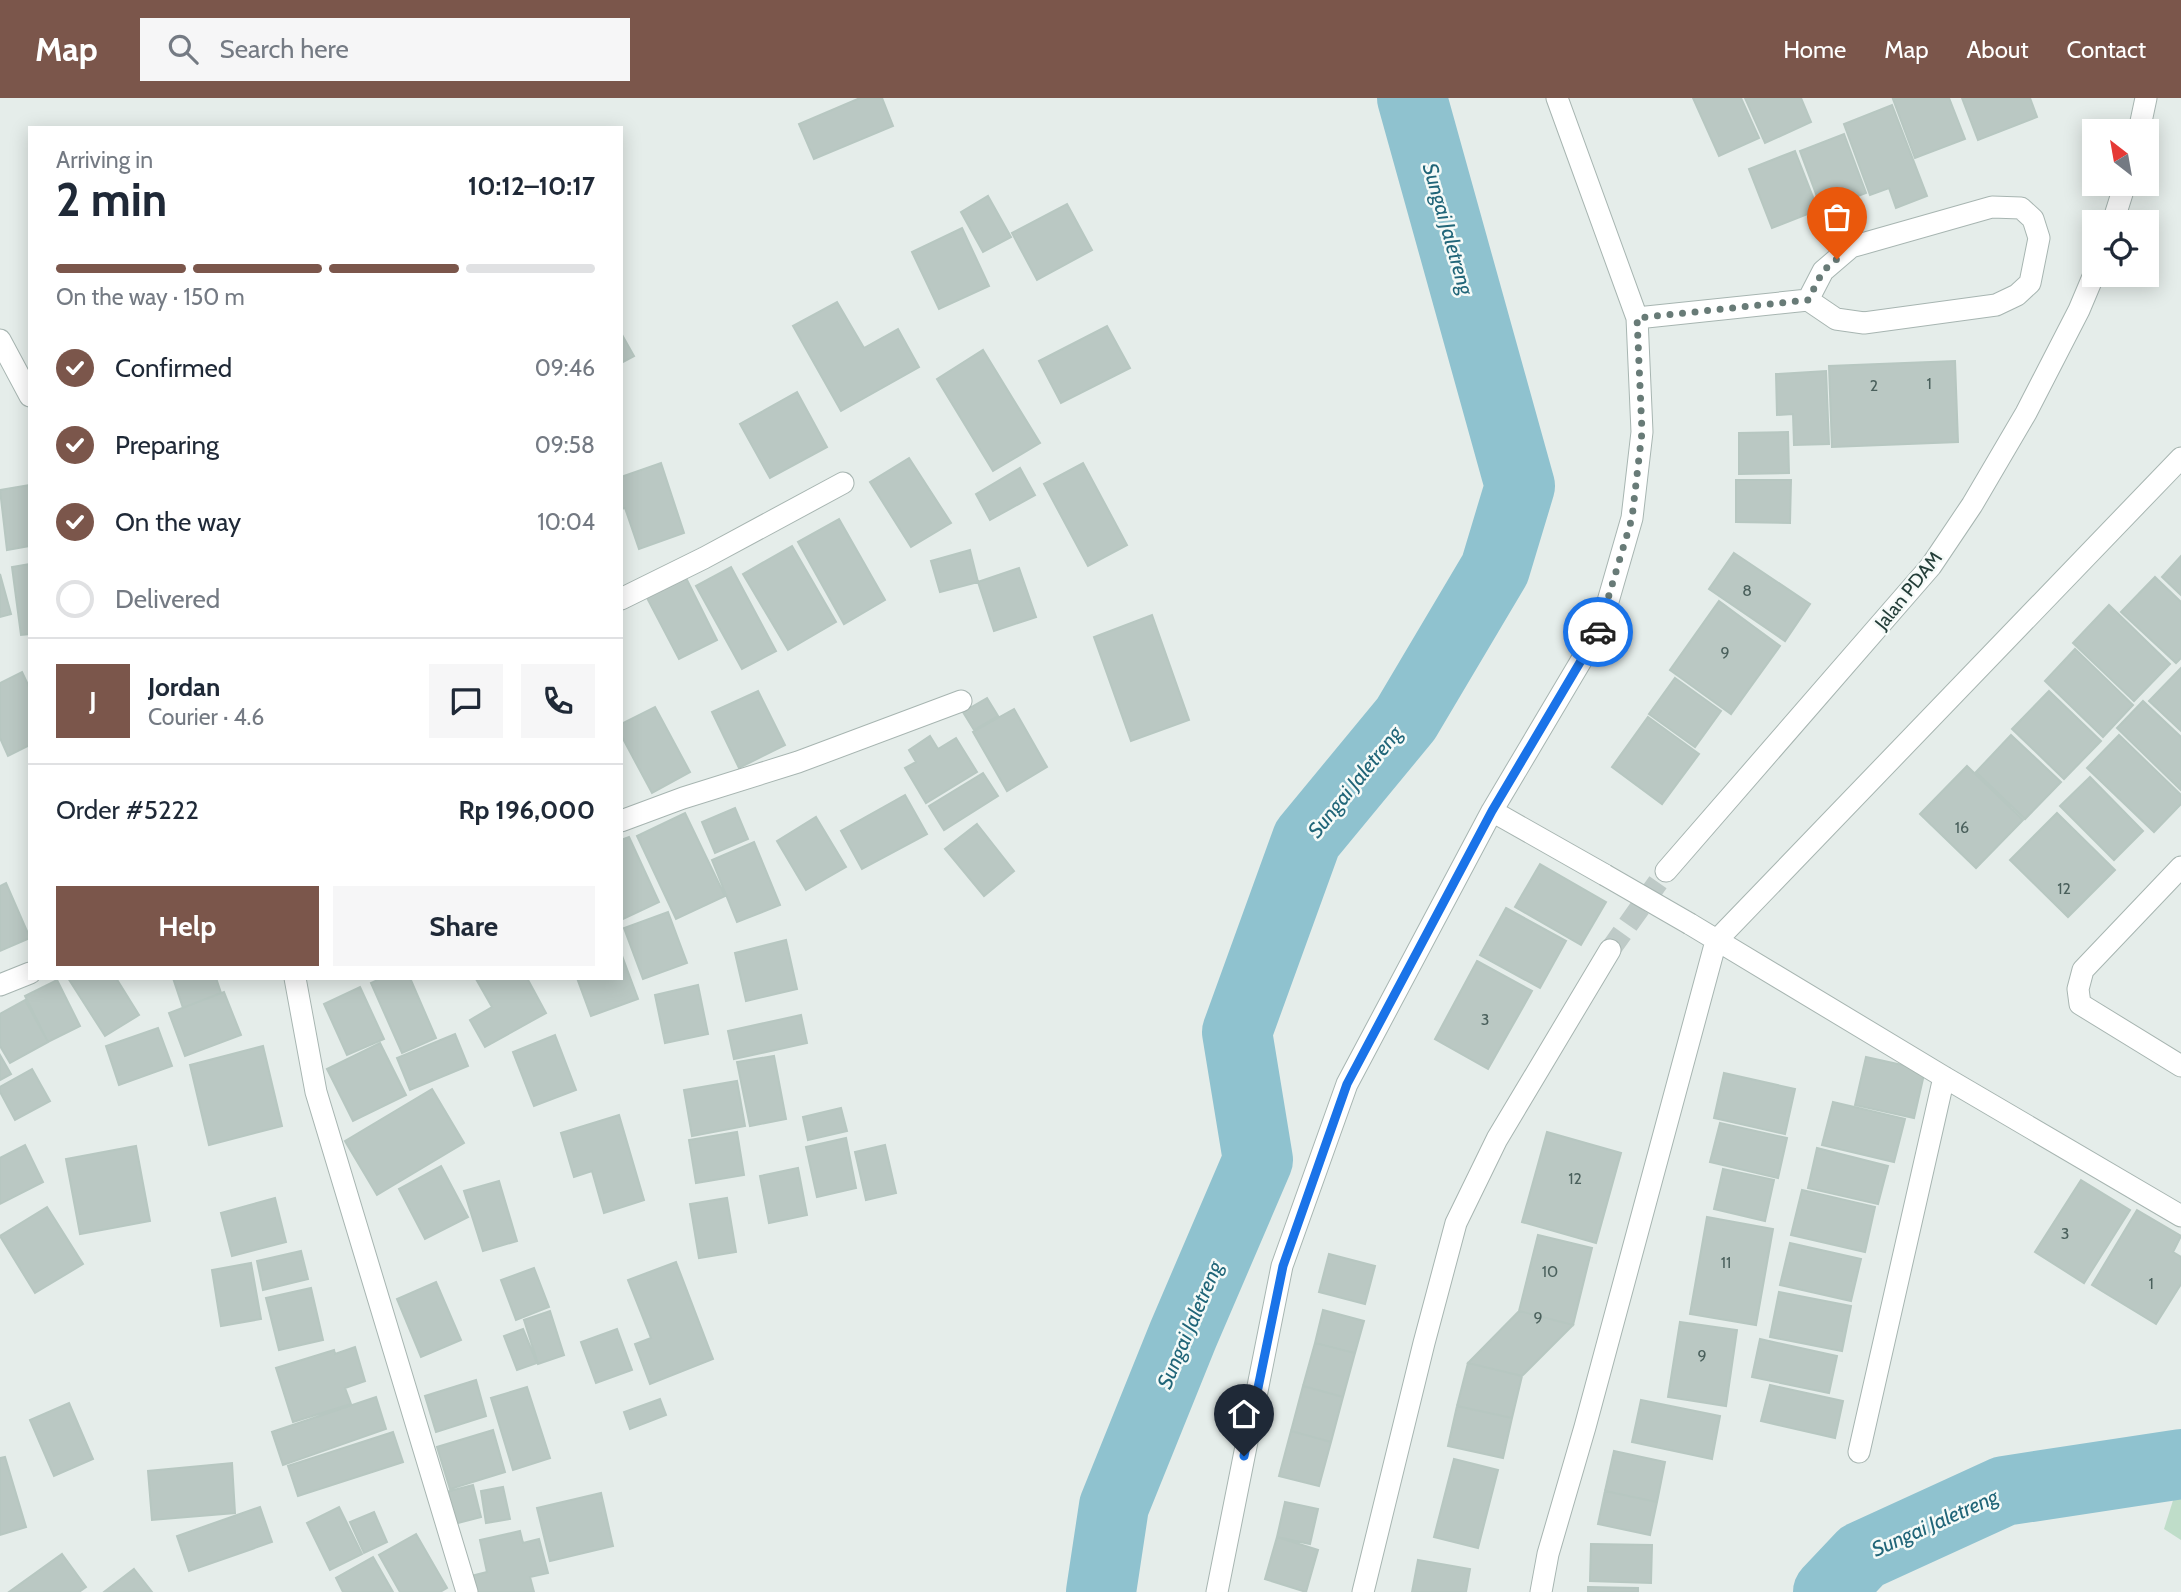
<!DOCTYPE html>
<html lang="en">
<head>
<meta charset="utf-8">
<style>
	body { margin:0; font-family:Cabin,sans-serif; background:#f6f6f7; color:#1f2937; height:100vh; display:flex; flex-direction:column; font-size:26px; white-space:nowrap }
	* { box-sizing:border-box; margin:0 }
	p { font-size:23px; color:#747a83 }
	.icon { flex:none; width:38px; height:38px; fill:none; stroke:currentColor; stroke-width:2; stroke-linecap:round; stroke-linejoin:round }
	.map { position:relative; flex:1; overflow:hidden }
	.panel { position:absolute; left:28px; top:28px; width:595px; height:854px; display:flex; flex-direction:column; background:#fff; border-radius:0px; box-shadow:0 4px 18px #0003 }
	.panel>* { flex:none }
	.needle { width:46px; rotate:329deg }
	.buttons { position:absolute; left:2082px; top:21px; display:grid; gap:14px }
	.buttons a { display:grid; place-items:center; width:77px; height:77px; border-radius:0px; background:#fff; box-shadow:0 4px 18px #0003; font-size:35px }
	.pin { position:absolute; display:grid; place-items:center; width:60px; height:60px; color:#fff; margin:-72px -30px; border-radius:50% 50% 50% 0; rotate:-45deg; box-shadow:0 0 7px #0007 }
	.pin .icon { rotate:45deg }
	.courier { position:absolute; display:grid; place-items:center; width:70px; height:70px; margin:-35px; border:5px solid #1a73e8; border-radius:50%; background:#fff; color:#222; box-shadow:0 2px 9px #0007 }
	.overview em { font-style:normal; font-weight:800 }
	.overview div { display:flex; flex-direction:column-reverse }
	.overview { display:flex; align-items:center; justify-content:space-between; height:119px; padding:0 28px }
	h1 { font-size:46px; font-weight:800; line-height:52px }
	.bar { display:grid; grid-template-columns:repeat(4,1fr); gap:10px 7px; align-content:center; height:84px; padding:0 28px }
	.bar i { height:9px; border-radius:5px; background:#e0e1e3 }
	.bar .current { background:#7b564b }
	.bar p { grid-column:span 4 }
	.line { display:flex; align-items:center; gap:18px; padding:0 28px; border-top:2px solid #e0e1e3 }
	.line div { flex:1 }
	.round { display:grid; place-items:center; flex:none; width:74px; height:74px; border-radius:0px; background:#f6f6f7 }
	ol { padding:0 28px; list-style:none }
	li { display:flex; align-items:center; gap:21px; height:77px }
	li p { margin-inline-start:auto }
	li .icon { padding:7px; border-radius:50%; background:#7b564b; color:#fff; stroke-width:4 }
	li:last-child { color:#747a83 }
	li i { width:38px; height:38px; border:4px solid #e0e1e3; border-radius:50% }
	.cta { display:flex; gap:14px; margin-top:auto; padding:14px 28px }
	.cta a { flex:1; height:80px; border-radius:0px; background:#7b564b; color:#fff; font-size:28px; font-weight:800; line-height:80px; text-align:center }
	.cta a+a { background:#f6f6f7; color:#1f2937 }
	header { display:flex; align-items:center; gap:42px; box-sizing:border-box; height:98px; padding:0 35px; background:#7b564b; color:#fff }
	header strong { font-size:33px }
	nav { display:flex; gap:38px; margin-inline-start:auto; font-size:24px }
	.search { width:490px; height:63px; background:#f6f6f7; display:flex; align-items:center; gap:18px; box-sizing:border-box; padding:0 24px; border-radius:0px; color:#747a83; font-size:26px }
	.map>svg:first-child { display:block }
	.green { fill:#bfddc9 }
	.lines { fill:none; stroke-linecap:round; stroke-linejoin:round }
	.river { stroke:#8fc2cf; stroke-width:70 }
	.building { fill:#bac8c3; stroke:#b7c7c1; stroke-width:2 }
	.minor-tunnel { stroke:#becac7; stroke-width:21; stroke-dasharray:21 10; stroke-linecap:butt }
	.minor-casing { stroke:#a7b5b1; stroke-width:23 }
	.minor { stroke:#fff; stroke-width:21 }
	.minor-bridge-casing { stroke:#a7b5b1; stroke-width:23; stroke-linecap:butt }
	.minor-bridge { stroke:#fff; stroke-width:21 }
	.done { stroke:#687b77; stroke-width:7; stroke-dasharray:0 12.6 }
	.route { stroke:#1a73e8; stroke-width:9 }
	.labels { text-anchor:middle; stroke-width:5; stroke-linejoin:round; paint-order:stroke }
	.number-label { font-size:16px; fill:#4a605c }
	.street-label { font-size:19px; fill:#243e39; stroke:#f5faf8 }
	.water-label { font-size:21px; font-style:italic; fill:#206578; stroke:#f5faf8 }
</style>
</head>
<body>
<header>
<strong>Map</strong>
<div class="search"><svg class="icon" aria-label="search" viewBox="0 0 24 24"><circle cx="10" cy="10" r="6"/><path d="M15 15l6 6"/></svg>Search here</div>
<nav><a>Home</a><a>Map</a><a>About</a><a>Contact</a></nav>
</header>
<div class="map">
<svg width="2181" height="1494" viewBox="0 0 2181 1494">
	<rect width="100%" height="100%" fill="#e5edea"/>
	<path class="green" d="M2176 1393 2181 1394V1442L2164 1431Z"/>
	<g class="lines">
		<path class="river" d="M1101 1494 1114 1408 1183 1237 1258 1062 1237 934 1307 741 1406 621 1495 471 1520 388 1412 0
			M1828 1494 1862 1458 2004 1393 2181 1366"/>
	</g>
	<path class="building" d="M860 0H882L893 28 814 61 799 26Z
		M1693 0H1741L1759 40 1719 58Z
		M1745 0H1801L1811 24 1765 45Z
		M1949 0 1965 41 1915 60 1893 1Z
		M1962 0H2030L2037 19 1978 42Z
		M1892 7 1927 98 1896 110 1889 90 1870 97 1844 26Z
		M1844 36 1866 95 1822 112 1800 53Z
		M1795 53 1818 112 1772 130 1749 71Z
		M988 98 1011 139 983 154 961 114Z
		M1067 106 1092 152 1037 182 1012 135Z
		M962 130 989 188 939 211 912 154Z
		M837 204 864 250 898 231 919 269 841 313 793 228Z
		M1107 228 1130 270 1061 305 1039 263Z
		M621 235 634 258 621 265Z
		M983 252 1040 345 993 373 937 281Z
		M1955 263 1958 344 1832 349 1829 268Z
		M1826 273 1829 346 1794 347 1793 316 1777 317 1776 276Z
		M797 294 827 349 770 380 740 326Z
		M1788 334 1789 375 1739 376V335Z
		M909 360 951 425 911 449 870 384Z
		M661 365 684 435 639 451 625 410 621 411V379Z
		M1083 365 1127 447 1088 468 1044 386Z
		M1020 370 1035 397 990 422 976 396Z
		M1736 382H1791L1790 425 1736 424Z
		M30 387V448L7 452 0 392Z
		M839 421 885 502 844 526 798 444Z
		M792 448 836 524 788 552 743 476Z
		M970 452 978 484 940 494 931 463Z
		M1734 455 1810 506 1785 543 1709 491Z
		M2181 458V497L2162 479Z
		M30 466V536L21 537 12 469Z
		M731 469 776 553 742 571 696 488Z
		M1019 470 1036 519 994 533 978 484Z
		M0 476 11 516 0 519Z
		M685 478 717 542 679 561 646 498Z
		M2155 479 2181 504V560L2176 565 2121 514Z
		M1719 503 1780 548 1731 616 1670 572Z
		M2109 507 2170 566 2134 603 2073 545Z
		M1152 517 1189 622 1131 643 1094 539Z
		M2075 551 2133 607 2103 639 2045 583Z
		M2181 570V633L2149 603Z
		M22 574 30 591V647L8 658 0 640V585Z
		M1675 580 1721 613 1695 649 1649 616Z
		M758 593 785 647 739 670 712 614Z
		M2049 593 2101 643 2064 681 2012 631Z
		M987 600 998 618 974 632 963 614Z
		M2143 603 2181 639V692L2117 630Z
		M655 609 690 674 652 695 621 637V626Z
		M1014 611 1047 669 1007 693 973 634Z
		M1648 619 1699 656 1662 706 1612 669Z
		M2011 637 2061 684 2025 721 1976 674Z
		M2119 637 2181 697V706L2154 734 2087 670Z
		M930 638 938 651 956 640 977 674 926 705 905 670 916 664 909 652Z
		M1967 668 2023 722 1976 770 1920 716Z
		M983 675 998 698 944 732 929 708Z
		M2090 679 2143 733 2114 762 2060 708Z
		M905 697 927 736 862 771 841 733Z
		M735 710 748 741 715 755 702 724Z
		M685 715 725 798 676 821 637 738Z
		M2057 715 2115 772 2068 819 2010 762Z
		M816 719 846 769 806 792 777 743Z
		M977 726 1014 773 984 798 945 751Z
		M629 739 659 804 621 822V742Z
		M754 744 780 807 737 824 712 762Z
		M1540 766 1606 804 1581 847 1515 809Z
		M6 785 30 840 0 853V788Z
		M1506 810 1566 843 1540 890 1480 857Z
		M668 814 687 865 643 881 624 830Z
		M786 842 797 891 746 903 735 855Z
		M621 855 638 901 591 918 577 880H621Z
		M1477 863 1532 893 1488 971 1435 941Z
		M68 880H116L139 917 105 938Z
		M173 880H216L221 895 183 910Z
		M382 880H410L436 940 402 955 371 885Z
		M527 880 546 915 485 949 470 922 492 909 476 881Z
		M57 882 80 928 48 944 25 898Z
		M698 887 708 936 665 945 655 897Z
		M360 889 384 941 347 957 324 906Z
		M224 894 241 937 185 958 169 915Z
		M25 902 48 944 10 965 0 948V916Z
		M801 917 807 945 734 961 728 933Z
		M158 930 172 968 119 987 106 948Z
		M455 936 468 968 410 992 397 960Z
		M555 937 576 992 534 1008 513 954Z
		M380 945 406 997 353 1023 327 971Z
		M263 948 282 1028 209 1047 190 967Z
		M0 957 11 976 0 982Z
		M774 958 786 1021 750 1028 737 964Z
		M1866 959 1925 972 1914 1020 1855 1007Z
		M32 971 50 1003 15 1022 0 994V989Z
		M1724 975 1795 991 1785 1036 1714 1020Z
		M737 983 745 1028 692 1038 684 992Z
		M432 991 464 1045 377 1097 345 1043Z
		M1833 1004 1905 1021 1894 1064 1822 1047Z
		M841 1010 847 1033 808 1042 803 1019Z
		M619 1017 644 1102 604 1115 592 1073 574 1079 561 1035Z
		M1720 1025 1787 1040 1778 1080 1710 1064Z
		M737 1034 744 1077 696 1085 689 1042Z
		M1547 1034 1621 1055 1596 1145 1522 1124Z
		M846 1040 856 1090 817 1099 806 1049Z
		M25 1047 43 1084 0 1106V1060Z
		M885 1047 896 1095 866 1102 855 1054Z
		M136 1048 150 1123 80 1136 66 1061Z
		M1817 1050 1888 1068 1878 1106 1808 1090Z
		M441 1068 468 1119 425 1141 399 1091Z
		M798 1070 807 1117 769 1125 760 1078Z
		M1723 1071 1774 1082 1765 1123 1714 1111Z
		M2081 1082 2130 1112 2084 1185 2035 1154Z
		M499 1083 517 1143 483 1153 464 1093Z
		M1802 1092 1875 1109 1865 1154 1791 1137Z
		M275 1100 286 1144 232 1158 221 1115Z
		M727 1100 736 1154 699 1160 690 1106Z
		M47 1109 83 1166 35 1195 0 1138Z
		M2137 1112 2181 1138 2173 1154 2181 1159V1186L2156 1226 2092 1187Z
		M1707 1119 1773 1131 1756 1227 1690 1216Z
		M1538 1137 1592 1150 1573 1227 1519 1213Z
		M1790 1145 1861 1161 1851 1203 1780 1187Z
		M301 1153 308 1181 263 1192 257 1163Z
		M1329 1156 1375 1168 1365 1206 1319 1194Z
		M676 1164 713 1261 650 1286 635 1246 651 1240 628 1182Z
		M251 1165 261 1221 221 1228 212 1172Z
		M534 1170 549 1209 516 1222 501 1182Z
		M436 1184 461 1242 421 1259 397 1201Z
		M311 1190 323 1242 279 1252 266 1200Z
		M1779 1194 1851 1208 1842 1253 1770 1239Z
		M1323 1212 1364 1223 1355 1255 1315 1245Z
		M550 1213 564 1257 538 1266 524 1222Z
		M1519 1213 1573 1227 1522 1278 1468 1265Z
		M1680 1224 1737 1232 1726 1308 1668 1299Z
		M523 1231 537 1265 517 1272 504 1238Z
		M617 1231 632 1272 596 1285 581 1244Z
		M1760 1241 1837 1258 1829 1295 1752 1279Z
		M1315 1245 1355 1255 1343 1299 1303 1288Z
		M355 1249 365 1283 345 1290 351 1306 293 1324 276 1270 334 1252 335 1256Z
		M1468 1265 1522 1278 1512 1320 1457 1308Z
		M476 1282 486 1318 436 1334 425 1298Z
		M1770 1287 1843 1303 1835 1340 1761 1323Z
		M1303 1288 1343 1299 1331 1344 1291 1333Z
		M527 1289 550 1360 513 1372 491 1300Z
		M376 1299 386 1331 283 1367 272 1334Z
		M660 1301 666 1317 630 1331 624 1314Z
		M1641 1302 1720 1318 1712 1361 1632 1344Z
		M69 1305 93 1361 54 1378 30 1322Z
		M1457 1308 1512 1320 1503 1360 1448 1348Z
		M493 1332 505 1374 450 1391 437 1349Z
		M1291 1333 1331 1344 1319 1388 1279 1378Z
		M393 1334 403 1364 298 1398 288 1368Z
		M1614 1353 1665 1364 1657 1404 1605 1393Z
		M5 1359 26 1429 0 1437V1360Z
		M1454 1361 1498 1372 1478 1450 1434 1439Z
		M232 1365 235 1415 152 1422 148 1373Z
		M473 1387 481 1419 454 1426 446 1394Z
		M503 1389 510 1421 486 1425 481 1393Z
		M1605 1393 1657 1404 1650 1437 1598 1426Z
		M601 1395 613 1448 550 1463 537 1410Z
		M1285 1404 1318 1411 1310 1446 1277 1439Z
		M260 1409 272 1444 189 1473 177 1438Z
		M339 1409 362 1456 330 1472 307 1425Z
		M374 1414 387 1444 364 1455 350 1424Z
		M520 1433 523 1445 539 1441 548 1475 530 1479 534 1494H471L467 1479 487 1474 480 1442Z
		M416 1436 447 1490 440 1494H400L379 1457Z
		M1277 1439 1318 1452 1306 1494 1265 1481Z
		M1591 1446 1652 1447 1651 1485 1590 1483Z
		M62 1456 86 1489 79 1494H9Z
		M373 1459 393 1494H343L336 1480Z
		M1418 1462 1470 1471 1466 1494H1412Z
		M134 1471 152 1494H104Z
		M1588 1489 1638 1490V1494H1588Z"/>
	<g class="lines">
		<path class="minor-tunnel" d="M1610 852 1666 773"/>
		<g class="minor-casing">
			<path id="minor" d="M2139 33 2146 0
				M2113 124 2125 86
				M1637 220 1808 202 1836 221 1864 225 1996 207 2017 197 2030 185 2039 140 2033 121 2021 110 1992 109 1851 149 1823 173 1808 202
				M0 242 30 298
				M621 501 704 460 843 385
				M1492 713 1605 777
				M621 723 683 700 798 664 961 603
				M2181 769 2083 872 2078 891 2080 906 2181 968
				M1666 773 1931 468 1972 407 2026 315 2079 212 2095 174
				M1690 826 1944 979 2181 1118
				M295 880 316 994 467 1494
				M0 887 30 875
				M1859 1354 1944 979
				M1217 1494 1282 1168 1347 986 1492 713 1600 531 1632 420 1642 334 1637 220 1557 0
				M1363 1494 1424 1245 1456 1125 1497 1041 1610 852
				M1541 1494 1548 1456 1585 1329 1716 843 2181 360"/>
		</g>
		<use href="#minor" class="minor"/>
		<g class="minor-bridge-casing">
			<path id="minor-bridge" d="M1605 777 1690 826"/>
		</g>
		<use href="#minor-bridge" class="minor-bridge"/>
	</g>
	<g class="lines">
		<path class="done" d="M1598 534 1632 420 1642 334 1637 220 1808 202 1823 173 1837 161"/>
		<path class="route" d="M1244 1358 1283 1168 1347 986 1492 713 1598 534"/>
	</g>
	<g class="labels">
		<g class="number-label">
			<text x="1929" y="291">1</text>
			<text x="1874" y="293">2</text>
			<text x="1747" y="498">8</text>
			<text x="1725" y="560">9</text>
			<text x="1962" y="735">16</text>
			<text x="2064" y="796">12</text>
			<text x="1485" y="927">3</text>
			<text x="1575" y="1086">12</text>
			<text x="2065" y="1141">3</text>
			<text x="1726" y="1170">11</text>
			<text x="1550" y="1179">10</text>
			<text x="2151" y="1191">1</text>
			<text x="1538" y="1225">9</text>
			<text x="1702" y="1263">9</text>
		</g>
		<g class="street-label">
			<text transform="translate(1908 492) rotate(-51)" y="7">Jalan PDAM</text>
		</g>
		<g class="water-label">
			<text transform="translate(1448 131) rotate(74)" y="7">Sungai Jaletreng</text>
			<text transform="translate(1355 684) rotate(-51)" y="7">Sungai Jaletreng</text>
			<text transform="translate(1190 1227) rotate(-67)" y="7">Sungai Jaletreng</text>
			<text transform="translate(1935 1425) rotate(-24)" y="7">Sungai Jaletreng</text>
		</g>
	</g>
</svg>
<div class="buttons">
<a><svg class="needle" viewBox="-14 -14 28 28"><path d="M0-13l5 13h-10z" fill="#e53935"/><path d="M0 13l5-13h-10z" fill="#747a83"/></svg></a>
<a><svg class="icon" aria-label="locate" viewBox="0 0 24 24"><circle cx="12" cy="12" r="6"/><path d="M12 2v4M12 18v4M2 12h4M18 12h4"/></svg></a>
</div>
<div class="pin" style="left:1837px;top:161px;background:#ea580c"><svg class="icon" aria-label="bag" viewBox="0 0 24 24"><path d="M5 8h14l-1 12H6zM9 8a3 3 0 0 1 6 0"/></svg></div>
<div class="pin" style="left:1244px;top:1358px;background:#1f2937"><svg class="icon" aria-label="home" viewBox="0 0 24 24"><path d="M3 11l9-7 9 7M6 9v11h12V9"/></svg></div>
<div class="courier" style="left:1598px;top:534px"><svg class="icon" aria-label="car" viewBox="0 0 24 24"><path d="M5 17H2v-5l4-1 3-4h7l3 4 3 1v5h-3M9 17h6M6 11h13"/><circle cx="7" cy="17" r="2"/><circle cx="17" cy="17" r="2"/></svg></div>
<section class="panel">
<div class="overview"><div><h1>2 min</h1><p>Arriving in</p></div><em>10:12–10:17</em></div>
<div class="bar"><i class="current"></i><i class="current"></i><i class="current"></i><i></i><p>On the way · 150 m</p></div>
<ol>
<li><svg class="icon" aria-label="check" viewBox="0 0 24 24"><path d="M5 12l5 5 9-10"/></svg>Confirmed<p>09:46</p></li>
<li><svg class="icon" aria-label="check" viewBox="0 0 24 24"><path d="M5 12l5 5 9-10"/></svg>Preparing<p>09:58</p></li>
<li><svg class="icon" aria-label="check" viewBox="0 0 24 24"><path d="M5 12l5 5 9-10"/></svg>On the way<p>10:04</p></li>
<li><i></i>Delivered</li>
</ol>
<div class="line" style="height:126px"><b class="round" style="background:#7b564b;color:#fff">J</b><div><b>Jordan</b><p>Courier · 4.6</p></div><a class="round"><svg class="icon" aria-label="chat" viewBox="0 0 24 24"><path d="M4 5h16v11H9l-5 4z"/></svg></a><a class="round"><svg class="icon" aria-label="phone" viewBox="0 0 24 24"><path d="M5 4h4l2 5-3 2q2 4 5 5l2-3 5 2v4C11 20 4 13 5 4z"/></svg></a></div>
<div class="line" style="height:91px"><div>Order #5222</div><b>Rp 196,000</b></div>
<div class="cta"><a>Help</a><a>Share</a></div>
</section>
</div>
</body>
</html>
